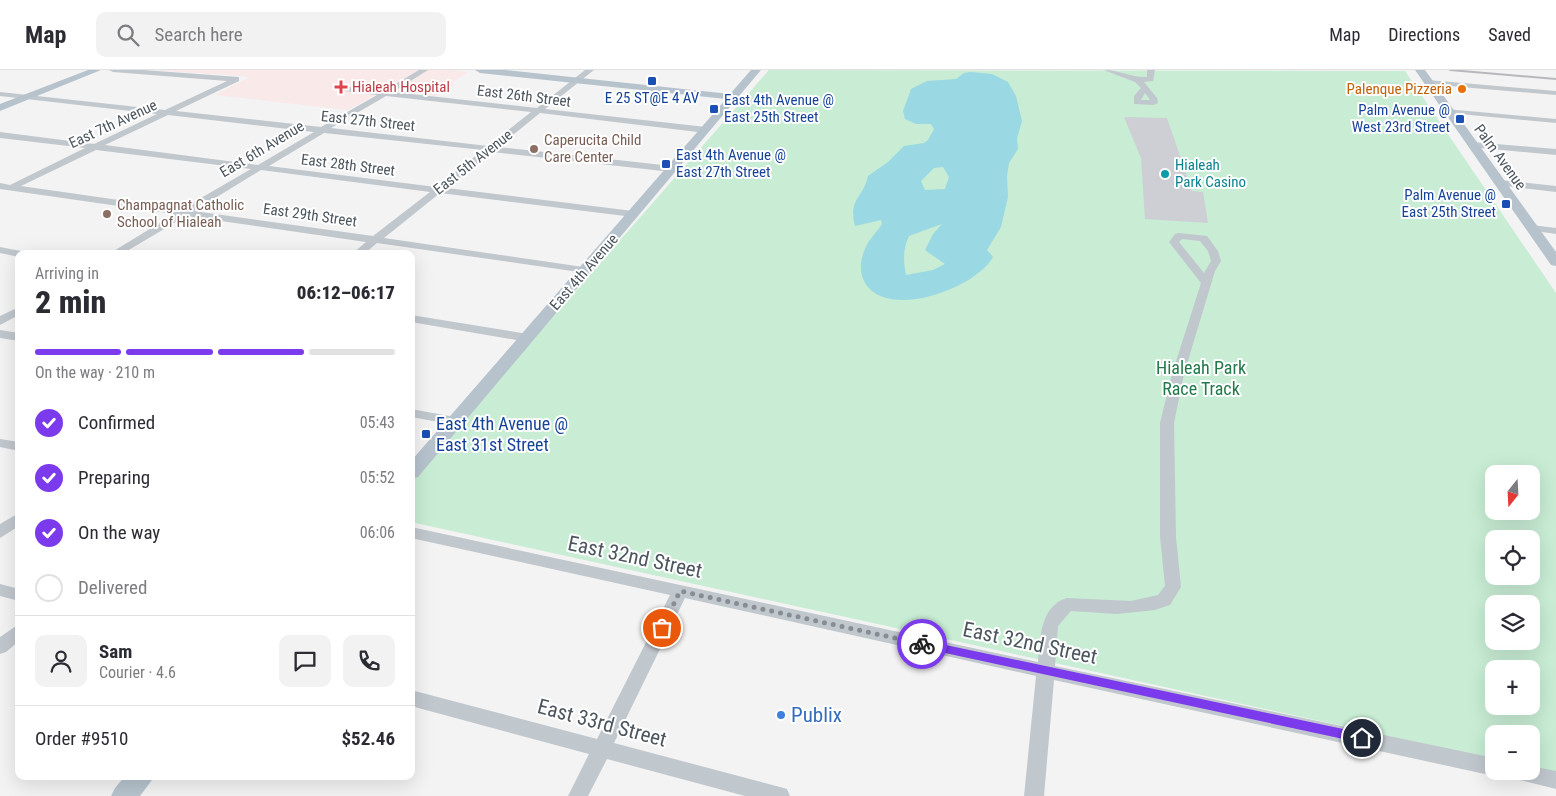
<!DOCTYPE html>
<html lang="en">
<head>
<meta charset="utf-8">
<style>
	body { margin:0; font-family:"Roboto Condensed",sans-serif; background:#f2f2f3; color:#2b2b33; height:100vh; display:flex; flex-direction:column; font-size:19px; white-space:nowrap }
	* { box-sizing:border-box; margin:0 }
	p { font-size:16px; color:#7c7c81 }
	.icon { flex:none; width:28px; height:28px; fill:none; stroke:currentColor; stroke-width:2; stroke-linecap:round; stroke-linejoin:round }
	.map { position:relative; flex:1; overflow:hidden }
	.details { position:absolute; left:15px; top:180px; width:400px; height:530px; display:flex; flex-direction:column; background:#fff; border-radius:10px; box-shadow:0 5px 20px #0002 }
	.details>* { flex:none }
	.needle { width:32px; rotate:198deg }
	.fabs { position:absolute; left:1485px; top:395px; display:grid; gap:10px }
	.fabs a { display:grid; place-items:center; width:55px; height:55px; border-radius:10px; background:#fff; box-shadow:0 5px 20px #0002; font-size:25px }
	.pin { position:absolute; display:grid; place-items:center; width:42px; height:42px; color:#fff; margin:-21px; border:2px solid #fff; border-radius:50%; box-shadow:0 1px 5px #0007 }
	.courier { position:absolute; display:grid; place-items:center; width:50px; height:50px; margin:-25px; border:4px solid #7c3aed; border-radius:50%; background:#fff; color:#222; box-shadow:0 1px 6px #0007 }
	.overview em { font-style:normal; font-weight:800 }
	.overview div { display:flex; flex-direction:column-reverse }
	.overview { display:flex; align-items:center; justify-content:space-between; height:85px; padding:0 20px }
	h1 { font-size:32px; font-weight:800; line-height:38px }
	.bar { display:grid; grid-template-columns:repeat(4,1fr); gap:8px 5px; align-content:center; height:60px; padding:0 20px }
	.bar i { height:6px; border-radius:4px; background:#e1e1e2 }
	.bar .selected { background:#7c3aed }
	.bar p { grid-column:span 4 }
	.line { display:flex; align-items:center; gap:12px; padding:0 20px; border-top:1px solid #e1e1e2 }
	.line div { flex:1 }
	.round { display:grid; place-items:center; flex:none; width:52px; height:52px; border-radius:10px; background:#f2f2f3 }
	ol { padding:0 20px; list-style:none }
	li { display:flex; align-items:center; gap:15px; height:55px }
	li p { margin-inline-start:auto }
	li .icon { padding:5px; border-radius:50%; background:#7c3aed; color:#fff; stroke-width:4 }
	li:last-child { color:#7c7c81 }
	li i { width:28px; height:28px; border:2px solid #e1e1e2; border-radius:50% }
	header { display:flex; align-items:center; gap:30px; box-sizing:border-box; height:70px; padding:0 25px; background:#fff; border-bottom:1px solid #e1e1e2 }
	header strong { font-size:24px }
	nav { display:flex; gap:28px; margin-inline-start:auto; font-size:18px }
	.search { width:350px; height:45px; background:#f2f2f3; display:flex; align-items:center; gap:12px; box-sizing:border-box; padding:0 18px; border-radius:10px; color:#7c7c81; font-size:19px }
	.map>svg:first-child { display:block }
	.medical { fill:#f9e9e8 }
	.green { fill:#c8ecd4; fill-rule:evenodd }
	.water { fill:#9ad8e3; fill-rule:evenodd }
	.building { fill:#cdcfd4 }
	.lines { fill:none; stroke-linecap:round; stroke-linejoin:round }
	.minor { fill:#c0c7cd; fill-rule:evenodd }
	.major { fill:#b6c3cd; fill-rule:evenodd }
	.rail { stroke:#b6b8bc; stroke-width:2 }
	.route { fill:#7c3aed }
	.done { stroke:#878d92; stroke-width:5; stroke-dasharray:0 9 }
	.transit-dot { fill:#1a4fb4; stroke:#fff; stroke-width:2 }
	.health-dot { fill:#e0444e; stroke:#fff; stroke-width:2 }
	.food-dot { fill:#e8710a; stroke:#fff; stroke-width:2 }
	.education-dot { fill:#8d6e63; stroke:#fff; stroke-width:2 }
	.culture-dot { fill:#0f9aa8; stroke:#fff; stroke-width:2 }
	.shop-dot { fill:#3f7fe0; stroke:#fff; stroke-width:2 }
	.labels { text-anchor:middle; stroke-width:4; stroke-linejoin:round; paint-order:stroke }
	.far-health-label { font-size:15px; fill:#be3a42; stroke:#fff; text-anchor:start }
	.far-food-label { font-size:15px; fill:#c56008; stroke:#fff; text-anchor:end }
	.far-street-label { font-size:15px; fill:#4c565e; stroke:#fff }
	.far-transit-label { font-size:15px; fill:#164399; stroke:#fff; text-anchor:start }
	.far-education-label { font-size:15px; fill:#785e54; stroke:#fff; text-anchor:start }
	.far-culture-label { font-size:15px; fill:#0d838f; stroke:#fff; text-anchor:start }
	.park-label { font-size:18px; fill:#23794a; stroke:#fff }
	.transit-label { font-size:18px; fill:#164399; stroke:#fff; text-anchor:start }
	.near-street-label { font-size:21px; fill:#4c565e; stroke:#fff }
	.near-shop-label { font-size:21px; fill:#366cbe; stroke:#fff; text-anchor:start }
</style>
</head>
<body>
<header>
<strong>Map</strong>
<div class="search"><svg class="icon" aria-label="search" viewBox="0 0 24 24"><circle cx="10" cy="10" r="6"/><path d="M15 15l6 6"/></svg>Search here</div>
<nav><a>Map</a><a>Directions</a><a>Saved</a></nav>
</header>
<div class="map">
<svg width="1556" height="726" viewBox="0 0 1556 726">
	<rect width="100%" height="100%" fill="#f4f3f3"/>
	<path class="medical" d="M150 0H453L468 2 451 13 456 14 435 26 384 20 348 40 215 25 248 8 244 6Z"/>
	<path class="green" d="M769 0 1405 1 1556 223V702L1531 697V664H1494V689L411 452V409ZM1494 404H1531V441H1494ZM1494 469H1531V506H1494ZM1494 534H1531V571H1494ZM1494 599H1531V636H1494Z"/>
	<path class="water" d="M971 2 992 4 1008 12 1016 26 1022 51 1017 68 1018 79 1009 93 1007 106 1008 127 1001 157 987 180 993 187C976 218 888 251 865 213 859 202 860 191 865 179 868 170 877 162 882 154L881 150 855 156C848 128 863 129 868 106L888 92 904 76 924 73 928 70 934 59 931 54H916L905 49 903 41 911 19 927 11 956 9 964 3ZM943 97 949 107 945 119 925 120 921 111 934 98ZM942 154 933 164 925 180 945 194 933 200 906 205C903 191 903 179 909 166Z"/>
	<path class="building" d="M1124 47 1167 48 1192 121 1203 122 1208 153 1145 149 1141 88Z"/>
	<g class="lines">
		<path class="minor" d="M109 0H143L239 7V11L176 41 321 57 377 25 337 20V16H340L384 21 419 0H428L393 22 537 38 585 0H594L545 39 706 57 710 60 706 63 540 43 498 77 672 96 677 99 672 102 492 82 447 118 633 141 638 144 633 147 440 123 384 168 590 198V202L586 203 377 173 364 184H352L366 172 186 146 122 184H109L174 144 0 119V113L10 115 85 78 0 68V62L94 74 157 44 0 26V22L165 40 227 11 113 2ZM386 26 531 42 488 76 331 58ZM168 45 314 62 258 95 105 75ZM324 63 483 80 436 117 269 96ZM96 80 251 99 182 139 21 116ZM261 100 430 122 373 166 194 141Z
			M1104 0C1119 0 1132 8 1147 7V0H1155L1153 11 1144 12 1157 28 1158 33 1154 35 1134 34V26L1141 18 1135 12ZM1145 23 1150 30H1141Z
			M1428 10 1556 21V25L1425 14 1424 12Z
			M1446 39 1556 49V53L1449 43H1446Z
			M1472 72 1556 79V85L1469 77 1468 75Z
			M1500 110 1556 116V122L1497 115 1495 113Z
			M1532 155 1556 158V164L1528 160 1527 158Z
			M1179 163 1207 166 1218 181 1221 191 1215 201 1184 304 1174 353 1176 467 1181 517 1170 535 1155 540 1117 544 1071 541 1058 556 1055 596 1494 688V701H1502L1501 703 1494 706 1054 610 1044 726H1024L1036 606 685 528 614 673 780 717 787 719 790 726H745L607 689 588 726H568L589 684 411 636V620L597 669 670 525 411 468V457L1038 592C1040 569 1040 536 1067 528L1131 531 1158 525 1165 516 1160 467V353L1172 304 1201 213 1169 172 1175 164ZM1182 169 1200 171 1208 181 1211 191 1204 203 1179 172Z
			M0 177 26 182 27 184H19V187L0 183Z
			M19 237V245L0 255V246Z
			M411 245 528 264 534 268 528 272 411 252Z
			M0 260 19 263V271L0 268Z
			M411 339 455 347 462 351 455 355 411 347Z
			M0 369 19 372V381L0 377Z
			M19 443V456L0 468V454Z
			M0 514 19 519V531L0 526Z
			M19 554V571L6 582 0 584V567Z
			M1531 696 1556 701V719L1508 707 1505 701H1531Z"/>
		<path class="major" d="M88 0H101L0 41V34Z
			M475 0H506L730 24 751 0H761L418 407 411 409V391L726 29 480 3Z
			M1415 0H1425L1556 182V196L1551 195Z
			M125 706H155L140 726H111L115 718Z"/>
		<path class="rail" d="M1450 0 1556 9"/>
	</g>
	<path class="route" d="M922 570 1362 663 1368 668 1362 673 922 578 917 574Z"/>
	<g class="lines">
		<path class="done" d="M662 558 680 521 922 574"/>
	</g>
	<g class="transit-dot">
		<rect x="647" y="6" width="10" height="10" rx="2.5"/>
		<rect x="709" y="34" width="10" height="10" rx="2.5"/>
		<rect x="1455" y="44" width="10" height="10" rx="2.5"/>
		<rect x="661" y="89" width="10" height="10" rx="2.5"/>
		<rect x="1501" y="129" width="10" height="10" rx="2.5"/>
		<rect x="421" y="359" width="10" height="10" rx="2.5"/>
	</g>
	<path class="health-dot" d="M338.5 9.5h5v5h5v5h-5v5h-5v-5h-5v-5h5z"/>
	<circle class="food-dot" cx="1462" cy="19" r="5"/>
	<g class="education-dot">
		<circle cx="534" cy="79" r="5"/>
		<circle cx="107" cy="144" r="5"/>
	</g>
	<circle class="culture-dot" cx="1165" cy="104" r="5"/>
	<circle class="shop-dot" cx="781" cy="645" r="5"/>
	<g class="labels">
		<g class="far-health-label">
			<text x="352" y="22">Hialeah Hospital</text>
		</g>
		<g class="far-food-label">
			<text x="1452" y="24">Palenque Pizzeria</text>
		</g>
		<g class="far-street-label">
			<text transform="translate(524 26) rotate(7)" y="5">East 26th Street</text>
			<text transform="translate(368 51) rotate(6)" y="5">East 27th Street</text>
			<text transform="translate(113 54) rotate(-25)" y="5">East 7th Avenue</text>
			<text transform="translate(262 79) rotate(-31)" y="5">East 6th Avenue</text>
			<text transform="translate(1500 87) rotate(54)" y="5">Palm Avenue</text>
			<text transform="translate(473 92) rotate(-38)" y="5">East 5th Avenue</text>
			<text transform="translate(348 95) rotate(7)" y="5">East 28th Street</text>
			<text transform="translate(310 145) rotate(8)" y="5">East 29th Street</text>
			<text transform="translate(584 202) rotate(-49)" y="5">East 4th Avenue</text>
		</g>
		<g class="far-transit-label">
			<text x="652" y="33" text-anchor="middle">E 25 ST@E 4 AV</text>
			<text x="724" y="35">East 4th Avenue @<tspan x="724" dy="17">East 25th Street</tspan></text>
			<text x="1450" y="45" text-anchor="end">Palm Avenue @<tspan x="1450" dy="17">West 23rd Street</tspan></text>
			<text x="676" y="90">East 4th Avenue @<tspan x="676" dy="17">East 27th Street</tspan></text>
			<text x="1496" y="130" text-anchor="end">Palm Avenue @<tspan x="1496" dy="17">East 25th Street</tspan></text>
		</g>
		<g class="far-education-label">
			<text x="544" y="75">Caperucita Child<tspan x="544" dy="17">Care Center</tspan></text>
			<text x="117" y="140">Champagnat Catholic<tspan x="117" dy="17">School of Hialeah</tspan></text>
		</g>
		<g class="far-culture-label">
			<text x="1175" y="100">Hialeah<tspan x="1175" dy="17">Park Casino</tspan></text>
		</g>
		<g class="park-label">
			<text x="1201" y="304">Hialeah Park<tspan x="1201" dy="21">Race Track</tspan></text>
		</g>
		<g class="transit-label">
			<text x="436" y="360">East 4th Avenue @<tspan x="436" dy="21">East 31st Street</tspan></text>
		</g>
		<g class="near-street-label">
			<text transform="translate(635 487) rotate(12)" y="7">East 32nd Street</text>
			<text transform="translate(1030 573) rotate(12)" y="7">East 32nd Street</text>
			<text transform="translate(602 653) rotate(15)" y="7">East 33rd Street</text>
		</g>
		<g class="near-shop-label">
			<text x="791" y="652">Publix</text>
		</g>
	</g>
</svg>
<div class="fabs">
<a><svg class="needle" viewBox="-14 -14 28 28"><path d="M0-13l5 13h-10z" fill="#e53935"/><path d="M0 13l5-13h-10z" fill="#7c7c81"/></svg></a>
<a><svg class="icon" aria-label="locate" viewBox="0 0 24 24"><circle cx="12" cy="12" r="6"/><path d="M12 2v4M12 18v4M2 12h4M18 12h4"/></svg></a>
<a><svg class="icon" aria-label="layers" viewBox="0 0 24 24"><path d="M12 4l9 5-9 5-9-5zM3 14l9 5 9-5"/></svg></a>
<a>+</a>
<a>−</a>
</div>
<div class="pin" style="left:662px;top:558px;background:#ea580c"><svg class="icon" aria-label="bag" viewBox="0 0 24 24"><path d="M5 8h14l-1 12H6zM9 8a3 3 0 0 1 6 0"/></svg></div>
<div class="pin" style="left:1362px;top:668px;background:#1f2937"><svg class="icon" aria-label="home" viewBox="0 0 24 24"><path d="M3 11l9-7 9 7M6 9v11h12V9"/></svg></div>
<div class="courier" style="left:922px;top:574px"><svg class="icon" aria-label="bike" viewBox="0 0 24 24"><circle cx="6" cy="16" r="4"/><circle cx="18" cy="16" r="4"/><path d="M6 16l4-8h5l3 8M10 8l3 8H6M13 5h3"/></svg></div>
<section class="details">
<div class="overview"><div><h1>2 min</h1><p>Arriving in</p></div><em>06:12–06:17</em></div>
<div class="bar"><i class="selected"></i><i class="selected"></i><i class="selected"></i><i></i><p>On the way · 210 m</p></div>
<ol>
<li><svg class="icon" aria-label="check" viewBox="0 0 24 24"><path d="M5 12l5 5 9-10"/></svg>Confirmed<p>05:43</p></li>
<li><svg class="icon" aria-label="check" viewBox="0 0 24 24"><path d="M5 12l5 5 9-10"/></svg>Preparing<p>05:52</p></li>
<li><svg class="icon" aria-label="check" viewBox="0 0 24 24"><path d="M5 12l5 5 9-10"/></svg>On the way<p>06:06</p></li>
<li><i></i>Delivered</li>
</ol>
<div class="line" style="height:90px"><a class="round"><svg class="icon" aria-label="person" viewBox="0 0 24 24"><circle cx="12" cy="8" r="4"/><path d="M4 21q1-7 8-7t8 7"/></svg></a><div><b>Sam</b><p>Courier · 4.6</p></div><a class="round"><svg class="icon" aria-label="chat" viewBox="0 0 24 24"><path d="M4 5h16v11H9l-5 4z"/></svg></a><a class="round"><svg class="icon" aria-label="phone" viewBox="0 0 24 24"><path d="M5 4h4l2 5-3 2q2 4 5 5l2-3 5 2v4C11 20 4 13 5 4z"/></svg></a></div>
<div class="line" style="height:65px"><div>Order #9510</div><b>$52.46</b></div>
</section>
</div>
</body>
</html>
